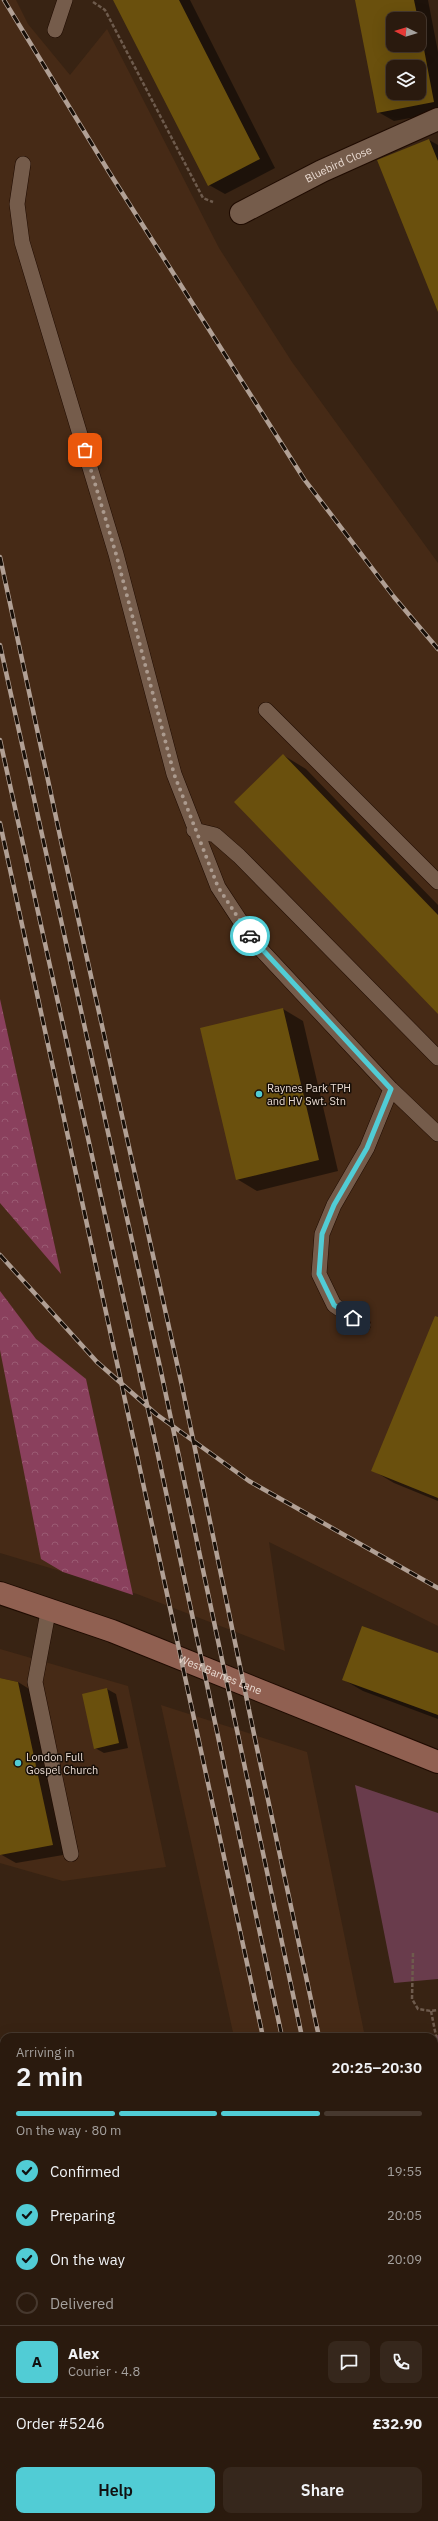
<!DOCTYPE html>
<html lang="en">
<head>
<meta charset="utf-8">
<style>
	body { margin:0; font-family:"IBM Plex Sans",sans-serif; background:#36271c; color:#f1f3f6; height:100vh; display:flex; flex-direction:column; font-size:15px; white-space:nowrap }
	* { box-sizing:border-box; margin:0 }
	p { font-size:13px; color:#a5a19e }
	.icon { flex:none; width:22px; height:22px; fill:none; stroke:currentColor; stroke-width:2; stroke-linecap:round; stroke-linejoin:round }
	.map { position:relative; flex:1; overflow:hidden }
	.details { position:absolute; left:0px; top:2033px; width:438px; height:488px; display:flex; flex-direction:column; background:#2a1a0e; border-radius:12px 12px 0 0; box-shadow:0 4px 16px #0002,0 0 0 1px #46382e }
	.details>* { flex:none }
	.needle { width:26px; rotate:275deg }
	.fabs { position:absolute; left:386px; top:12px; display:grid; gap:8px }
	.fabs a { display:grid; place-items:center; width:40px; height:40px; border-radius:8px; background:#2a1a0e; box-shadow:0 4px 16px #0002,0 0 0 1px #46382e; font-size:20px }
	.pin { position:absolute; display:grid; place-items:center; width:34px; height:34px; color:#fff; margin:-17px; border-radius:8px; box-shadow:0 2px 6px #0006 }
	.courier { position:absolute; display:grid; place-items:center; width:40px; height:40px; margin:-20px; border:3px solid #51ccd5; border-radius:50%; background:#fff; color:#222; box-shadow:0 1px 5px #0007 }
	.summary em { font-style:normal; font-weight:600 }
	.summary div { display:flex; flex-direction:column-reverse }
	.summary { display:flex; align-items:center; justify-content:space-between; height:68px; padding:0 16px }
	h1 { font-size:26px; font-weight:600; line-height:30px }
	.bar { display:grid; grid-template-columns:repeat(4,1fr); gap:6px 4px; align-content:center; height:48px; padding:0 16px }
	.bar i { height:5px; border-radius:3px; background:#46382e }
	.bar .selected { background:#51ccd5 }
	.bar p { grid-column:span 4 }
	.line { display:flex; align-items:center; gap:10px; padding:0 16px; border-top:1px solid #46382e }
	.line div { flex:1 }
	.round { display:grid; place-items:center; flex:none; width:42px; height:42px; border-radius:8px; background:#36271c }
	ol { padding:0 16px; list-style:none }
	li { display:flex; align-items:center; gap:12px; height:44px }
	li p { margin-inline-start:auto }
	li .icon { padding:4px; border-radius:50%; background:#51ccd5; color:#111; stroke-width:4 }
	li:last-child { color:#a5a19e }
	li i { width:22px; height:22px; border:2px solid #46382e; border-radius:50% }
	.action { display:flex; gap:8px; margin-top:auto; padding:8px 16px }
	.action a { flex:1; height:46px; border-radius:8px; background:#51ccd5; color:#111; font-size:16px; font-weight:600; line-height:46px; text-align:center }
	.action a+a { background:#36271c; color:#f1f3f6 }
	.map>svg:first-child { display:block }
	.built { fill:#462a16 }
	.grass { fill:#693c4c }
	.forest { fill:url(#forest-crowns) }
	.park { fill:url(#park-crowns) }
	.shadow { fill:#0007; fill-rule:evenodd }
	.building { fill:#6a500d; fill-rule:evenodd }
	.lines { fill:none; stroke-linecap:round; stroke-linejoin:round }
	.lane-casing { stroke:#1f0b01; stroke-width:16 }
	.street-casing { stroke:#1f0b01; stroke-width:24 }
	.secondary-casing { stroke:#1f0b01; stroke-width:24 }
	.path { stroke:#6e5b4d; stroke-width:2.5; stroke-dasharray:4 2; stroke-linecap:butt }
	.lane { stroke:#755c4b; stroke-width:15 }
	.street { stroke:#755c4b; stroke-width:22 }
	.secondary { stroke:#906051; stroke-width:22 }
	.rail-casing { stroke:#b1a095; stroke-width:4.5 }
	.rail { stroke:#180f08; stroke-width:3; stroke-dasharray:9; stroke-linecap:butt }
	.done { stroke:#ab9a8e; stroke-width:4; stroke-dasharray:0 7.2 }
	.route { stroke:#51ccd5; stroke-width:5 }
	.poi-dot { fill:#51ccd5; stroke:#180f08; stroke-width:1.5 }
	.labels { text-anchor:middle; stroke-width:3; stroke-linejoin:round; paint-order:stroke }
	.street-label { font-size:11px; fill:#e9dad1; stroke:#180f08 }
	.poi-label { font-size:11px; fill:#e9dad1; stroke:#180f08; text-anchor:start }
</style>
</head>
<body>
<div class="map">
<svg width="438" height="2521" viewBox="0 0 438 2521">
	<defs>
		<pattern id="forest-crowns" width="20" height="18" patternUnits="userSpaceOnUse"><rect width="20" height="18" fill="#8a405d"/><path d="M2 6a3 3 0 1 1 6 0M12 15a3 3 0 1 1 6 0" fill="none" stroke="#9a5b73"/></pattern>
		<pattern id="park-crowns" width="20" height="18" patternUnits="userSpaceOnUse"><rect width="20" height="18" fill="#693c4c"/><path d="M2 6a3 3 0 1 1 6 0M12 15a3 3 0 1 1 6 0" fill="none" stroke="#7e5865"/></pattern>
	</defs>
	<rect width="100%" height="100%" fill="#382313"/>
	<path class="built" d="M0 0H16L28 24 70 75 107 29 219 248 292 362 438 563V1626L269 1542 285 1651 137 1594 0 1553Z
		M0 1649 128 1686 166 1867 63 1881 0 1863Z
		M161 1705 307 1752 365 2037H234Z
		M434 2379 438 2399V2521H341L340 2517H434Z"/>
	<path class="grass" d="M355 1785 438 1813V1979L394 1983Z
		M434 2149H438V2247L434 2227Z"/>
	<path class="forest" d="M0 999 61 1274 0 1203Z
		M0 1291 36 1339 86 1379 133 1595 63 1572 41 1559 0 1350Z"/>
	<path class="park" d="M438 2035V2149H434V2037H428Z"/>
	<path class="shadow" d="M114 0H190L275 168 225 194 209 185Z
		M357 0H428L438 52V113L394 121 378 112ZM393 19H419V45H393ZM393 67H419V93H393Z
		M429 140 438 145V310Z
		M283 755 306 769 438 905V1012Z
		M283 1009 303 1021 338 1171 257 1191 237 1179Z
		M438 1318V1501L394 1483 372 1470Z
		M438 1654V1719L363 1691 344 1680Z
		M0 1678 18 1682 34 1692 69 1854 16 1863 0 1854Z
		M107 1689 116 1694 128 1748 104 1753 95 1748Z
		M0 2465 4 2485V2498L0 2499Z
		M0 2500 4 2502V2517H11L12 2521H0Z"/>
	<path class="building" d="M113 0H179L260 159 208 186Z
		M355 0H414L418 19H393V45H419L420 28 434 102 377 113ZM393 67H419V93H393Z
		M429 139 438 161V312L377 160Z
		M283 754 438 915V1014L234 802Z
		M283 1008 319 1160 236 1180 200 1028Z
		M435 1316 438 1317V1498L371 1471Z
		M362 1626 438 1653V1715L342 1680Z
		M0 1678 18 1682 53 1845 0 1855Z
		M107 1688 119 1743 94 1749 82 1694Z"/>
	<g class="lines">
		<g class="lane-casing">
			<path id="lane" d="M55 30 65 0
				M23 164 17 204 22 242 116 554 174 774 218 887 254 942 391 1089 438 1134
				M266 710 438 882
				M194 830 215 835 239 856 438 1058
				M363 1325 334 1305 319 1274 322 1234 334 1205 367 1148 391 1089
				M49 1607 35 1682 71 1854"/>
		</g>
		<g class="street-casing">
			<g id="street">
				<path id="s1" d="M241 213 322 171 438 119"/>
			</g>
		</g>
		<g class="secondary-casing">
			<g id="secondary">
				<path id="s2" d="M0 1593 112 1631 438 1762"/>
			</g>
		</g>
		<path class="path" d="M93 2 105 10 203 198 213 202
			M413 1953 412 1999 418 2009 431 2011 438 2010
			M431 2011 437 2041"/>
		<use href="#lane" class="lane"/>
		<use href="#street" class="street"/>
		<use href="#secondary" class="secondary"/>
		<g class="rail-casing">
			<path id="rail" d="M4 0 109 172 304 479 394 597 438 649
				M0 557 63 850 182 1386 255 1739 319 2037
				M0 645 160 1367 302 2037
				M0 740 157 1450 282 2037
				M0 823 263 2037
				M0 1255 97 1362 156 1414 249 1481 438 1588
				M366 2517 367 2521
				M385 2517 386 2521
				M405 2517 406 2521
				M423 2517 424 2521"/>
		</g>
		<use href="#rail" class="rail"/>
	</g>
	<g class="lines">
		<path class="done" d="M85 450 116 554 174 774 218 887 250 936"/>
		<path class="route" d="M250 936 391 1089 367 1148 334 1205 322 1234 319 1274 334 1305 353 1318"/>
	</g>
	<g class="poi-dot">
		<circle cx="259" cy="1094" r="4"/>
		<circle cx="18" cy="1763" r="4"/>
	</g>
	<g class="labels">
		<g class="street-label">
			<text dy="4" stroke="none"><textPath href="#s1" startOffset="109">Bluebird Close</textPath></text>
			<text dy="4" stroke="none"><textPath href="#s2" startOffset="235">West Barnes Lane</textPath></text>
		</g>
		<g class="poi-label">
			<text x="267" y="1092">Raynes Park TPH<tspan x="267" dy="13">and HV Swt. Stn</tspan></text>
			<text x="26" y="1761">London Full<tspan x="26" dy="13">Gospel Church</tspan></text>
		</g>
	</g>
</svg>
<div class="fabs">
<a><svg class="needle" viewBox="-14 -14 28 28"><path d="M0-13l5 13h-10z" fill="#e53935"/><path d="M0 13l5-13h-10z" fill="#a5a19e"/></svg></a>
<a><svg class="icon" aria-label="layers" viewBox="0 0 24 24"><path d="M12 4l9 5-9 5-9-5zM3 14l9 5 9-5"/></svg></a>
</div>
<div class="pin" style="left:85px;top:450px;background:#ea580c"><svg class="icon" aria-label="bag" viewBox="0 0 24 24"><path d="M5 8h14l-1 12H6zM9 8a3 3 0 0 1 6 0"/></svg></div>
<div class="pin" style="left:353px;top:1318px;background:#1f2937"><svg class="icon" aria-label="home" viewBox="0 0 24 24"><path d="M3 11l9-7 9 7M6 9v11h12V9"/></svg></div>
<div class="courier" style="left:250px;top:936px"><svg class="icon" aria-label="car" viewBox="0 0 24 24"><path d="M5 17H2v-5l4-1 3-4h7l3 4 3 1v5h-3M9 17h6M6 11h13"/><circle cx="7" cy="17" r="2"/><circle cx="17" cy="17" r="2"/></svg></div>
<section class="details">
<div class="summary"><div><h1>2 min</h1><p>Arriving in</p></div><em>20:25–20:30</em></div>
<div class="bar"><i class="selected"></i><i class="selected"></i><i class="selected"></i><i></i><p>On the way · 80 m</p></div>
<ol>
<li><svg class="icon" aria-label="check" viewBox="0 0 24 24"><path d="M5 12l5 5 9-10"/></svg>Confirmed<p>19:55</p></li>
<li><svg class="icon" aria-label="check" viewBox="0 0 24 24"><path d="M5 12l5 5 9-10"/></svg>Preparing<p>20:05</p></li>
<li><svg class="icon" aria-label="check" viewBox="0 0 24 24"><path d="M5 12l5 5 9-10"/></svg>On the way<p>20:09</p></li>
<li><i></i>Delivered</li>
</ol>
<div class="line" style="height:72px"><b class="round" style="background:#51ccd5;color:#111">A</b><div><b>Alex</b><p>Courier · 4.8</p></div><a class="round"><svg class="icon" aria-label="chat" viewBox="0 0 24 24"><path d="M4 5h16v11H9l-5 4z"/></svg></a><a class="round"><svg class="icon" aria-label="phone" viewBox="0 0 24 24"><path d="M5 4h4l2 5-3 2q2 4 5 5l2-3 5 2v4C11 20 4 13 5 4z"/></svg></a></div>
<div class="line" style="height:52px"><div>Order #5246</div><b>£32.90</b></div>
<div class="action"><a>Help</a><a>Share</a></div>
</section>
</div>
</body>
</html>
